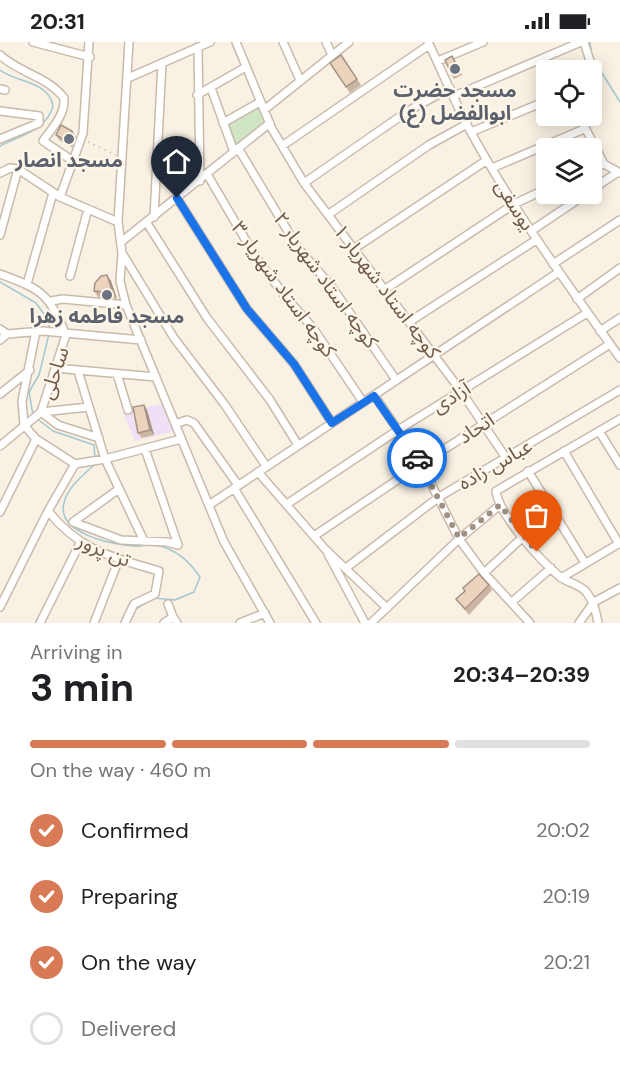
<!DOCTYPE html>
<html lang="en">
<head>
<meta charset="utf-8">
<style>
	body { margin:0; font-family:"DM Sans","Noto Sans Arabic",sans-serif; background:#f6f6f6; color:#202124; height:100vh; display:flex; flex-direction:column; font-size:22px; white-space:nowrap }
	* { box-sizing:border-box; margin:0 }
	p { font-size:20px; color:#757577 }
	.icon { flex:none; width:33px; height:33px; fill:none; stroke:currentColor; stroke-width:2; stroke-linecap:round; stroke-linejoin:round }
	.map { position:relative; height:581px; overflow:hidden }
	.panel { display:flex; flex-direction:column; background:#fff; flex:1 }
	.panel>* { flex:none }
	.controls { position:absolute; left:536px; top:18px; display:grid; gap:12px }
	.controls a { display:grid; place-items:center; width:66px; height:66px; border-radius:6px; background:#fff; box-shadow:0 3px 15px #0003; font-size:30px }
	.pin { position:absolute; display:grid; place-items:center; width:51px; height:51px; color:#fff; margin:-62px -26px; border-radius:50% 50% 50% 0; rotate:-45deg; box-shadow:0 0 6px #0007 }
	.pin .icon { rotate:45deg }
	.courier { position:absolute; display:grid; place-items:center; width:60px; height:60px; margin:-30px; border:4px solid #1a73e8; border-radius:50%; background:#fff; color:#222; box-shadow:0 2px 8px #0007 }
	.head em { font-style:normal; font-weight:700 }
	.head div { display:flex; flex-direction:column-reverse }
	.head { display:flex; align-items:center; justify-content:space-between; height:102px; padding:0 30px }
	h1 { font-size:39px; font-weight:700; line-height:45px }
	.bar { display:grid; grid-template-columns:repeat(4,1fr); gap:9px 6px; align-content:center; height:72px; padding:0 30px }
	.bar i { height:8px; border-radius:4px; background:#e0e0e0 }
	.bar .active { background:#d77a55 }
	.bar p { grid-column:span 4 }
	ol { padding:0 30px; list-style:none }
	li { display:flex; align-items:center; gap:18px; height:66px }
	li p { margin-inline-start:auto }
	li .icon { padding:6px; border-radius:50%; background:#d77a55; color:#fff; stroke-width:4 }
	li:last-child { color:#757577 }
	li i { width:33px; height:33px; border:3px solid #e0e0e0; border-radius:50% }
	.status { display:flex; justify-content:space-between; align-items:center; height:42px; padding:0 30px; background:#fff; direction:ltr }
	.status svg { height:16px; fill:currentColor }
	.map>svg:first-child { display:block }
	.education { fill:#efe0f5 }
	.green { fill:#cfe5c4 }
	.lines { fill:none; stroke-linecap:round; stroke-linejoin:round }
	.stream { stroke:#a2c7d1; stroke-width:1.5 }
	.minor-casing { stroke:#c9baab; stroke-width:10 }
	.path { stroke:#d0b7a2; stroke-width:1.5; stroke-dasharray:1.5 4.5; stroke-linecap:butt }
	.minor { stroke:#fff; stroke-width:7 }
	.wall { fill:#cbb5a3 }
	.shaded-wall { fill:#a59485 }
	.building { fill:#ecd3be; stroke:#a59485; stroke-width:1.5 }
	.done { stroke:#9f9081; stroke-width:6; stroke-dasharray:0 10.8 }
	.route { stroke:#1a73e8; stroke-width:8 }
	.worship-dot { fill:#6b7280; stroke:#fdf6e9; stroke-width:2 }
	.labels { text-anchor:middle; stroke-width:4.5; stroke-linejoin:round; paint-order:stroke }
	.worship-label { font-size:20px; font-weight:bold; fill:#5b616d; stroke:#fdf6e9 }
	.street-label { font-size:20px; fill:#6f5b4c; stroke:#fdf6e9 }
</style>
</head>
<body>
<div class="status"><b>20:31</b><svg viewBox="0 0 49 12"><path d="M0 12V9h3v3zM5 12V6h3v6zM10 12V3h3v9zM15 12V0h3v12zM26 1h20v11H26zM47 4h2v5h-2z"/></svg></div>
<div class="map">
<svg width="620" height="581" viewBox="0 0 620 581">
	<rect width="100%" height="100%" fill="#f9f2e4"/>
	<path class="education" d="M163 361 176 389 135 399 123 371Z"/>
	<path class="green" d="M258 65 266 80 234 104 225 85Z"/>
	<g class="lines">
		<path class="stream" d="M590 0 592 15 620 60
			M0 28C17 41 49 39 53 64 46 89 21 93 0 104
			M0 240 36 261 49 279V287
			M33 373 29 350 39 333 49 292
			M36 376 53 389 94 403 95 417
			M95 422C84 433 68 444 64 461 56 491 112 503 134 504 142 505 150 501 157 503 177 508 189 519 200 535L194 550 175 558 153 556 136 567 129 581"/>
		<g class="minor-casing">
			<path id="minor" d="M33 0 90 15
				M129 0 118 180 122 211 120 239 126 263 224 500 270 581
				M236 0 272 87 304 141 461 349 506 416
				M283 0 300 38
				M326 0 332 13
				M428 0C441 27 453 56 467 83 511 165 566 240 620 316
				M584 0 596 38 591 46
				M198 6 200 139
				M0 13C19 31 47 34 64 56 65 73 53 85 43 99L73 119
				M438 19 483 0
				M128 36 210 0
				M211 46 234 110
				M0 47 5 48
				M197 53 244 26
				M454 54 581 0
				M264 68 349 0
				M0 69 39 74V81L0 97
				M579 74 604 122 620 131
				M223 81 260 60
				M471 90 546 59
				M282 104 429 3
				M238 106 298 206 332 245 396 338
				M492 126 584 87
				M591 127 604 122
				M0 131 10 126 18 127 60 155 118 180
				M207 132 255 214 284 253 313 286 363 360
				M304 141 408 69 450 46
				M591 148 618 130
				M60 155 83 91 89 0
				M177 156 247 267 294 322 332 381
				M329 172 429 103 467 82
				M154 175 162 21
				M147 181 207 276 270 358 298 403
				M531 189 586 152
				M0 193 18 127
				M121 200 270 81
				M355 206 487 118
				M122 211 174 296 225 363 266 424
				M553 222 620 178
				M0 232C43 248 48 251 66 293L41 370 58 383 99 396
				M70 234 88 167
				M27 242 53 151
				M384 248 514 162 546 147
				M577 257 620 226
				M51 259 63 257 126 263
				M409 280 536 198
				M0 287 7 292 0 298
				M600 289 620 276
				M7 292 43 289 141 298
				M55 326 156 335
				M117 332 128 368
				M0 352 30 328
				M374 353 421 422 459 497 484 531 530 581
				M175 382 187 378 194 381 238 443
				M24 383 36 397 75 422 48 469C80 509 112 515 159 529L155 552 134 562 125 581
				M24 383 22 359 36 289
				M599 389 620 423
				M0 404 41 370 89 365
				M145 407 178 503
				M564 409 619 502
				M75 422 105 417 78 329
				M528 429 585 521
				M258 430 325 507 387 566
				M234 446 316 581
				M119 447 73 480 121 498 167 500 178 503
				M287 462 398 388 587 271
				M209 463 559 230
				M0 470 36 397
				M314 494 421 422 610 302
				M144 499 105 417 181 397
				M328 512 365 581
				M346 526 439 455 620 348
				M484 531 523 495
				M561 536 620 501
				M512 560 551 526
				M168 562 173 575
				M0 565 48 469
				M40 581 80 501
				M94 581 119 517
				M164 581 173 575 177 581
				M240 581 265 571
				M371 581 459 497 500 463
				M579 581 594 560 620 546
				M598 581C596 570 594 560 587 551 581 542 567 541 559 534 540 518 499 473 496 449L620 377"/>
		</g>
		<path class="path" d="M88 100 116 113"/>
		<use href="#minor" class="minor"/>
	</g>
	<path class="wall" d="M341 13 361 43 350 51 330 21Z
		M455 18 462 33 454 37 452 33Z
		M72 89 76 95 72 105 59 98 56 93Z
		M107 233 111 239 117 257 98 255 94 249Z
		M144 363 147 368 154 393 142 396 138 391Z
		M489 543 492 548 469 573 456 557Z"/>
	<path class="shaded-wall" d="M72 89 76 95 72 105 68 100Z
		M107 233 111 239 117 257 113 251Z
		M144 363 147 368 154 393 150 388Z"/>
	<path class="building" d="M341 13 357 37 346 45 330 21Z
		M452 14 459 29 452 33 445 18Z
		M61 83 72 89 68 100 56 93Z
		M107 233 113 251 94 249 95 241 101 234Z
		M144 363 150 388 138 391 133 365Z
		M479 532 489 543 465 567 456 557 465 549 463 546Z"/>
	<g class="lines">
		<path class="done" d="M417 416 459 496 500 463 537 510"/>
		<path class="route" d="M177 156 247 267 294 322 332 381 374 354 417 416"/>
	</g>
	<g class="worship-dot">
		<circle cx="455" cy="27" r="6"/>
		<circle cx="69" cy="97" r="6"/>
		<circle cx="107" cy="253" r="6"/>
	</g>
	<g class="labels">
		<g class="worship-label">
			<text x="455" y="55">مسجد حضرت<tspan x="455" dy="23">ابوالفضل (ع)</tspan></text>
			<text x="69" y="125">مسجد انصار</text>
			<text x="107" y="281">مسجد فاطمه زهرا</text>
		</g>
		<g class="street-label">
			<text transform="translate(515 163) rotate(58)" y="7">یوسفی</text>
			<text transform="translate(326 238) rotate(54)" y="7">کوچه استاد شهریار ۲</text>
			<text transform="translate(284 247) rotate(54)" y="7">کوچه استاد شهریار ۳</text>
			<text transform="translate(387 249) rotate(53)" y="7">کوچه استاد شهریار ۱</text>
			<text transform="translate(54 331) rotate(-72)" y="7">ساحلی</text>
			<text transform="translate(451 355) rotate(-32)" y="7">آزادی</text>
			<text transform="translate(476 386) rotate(-33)" y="7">اتحاد</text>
			<text transform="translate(495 422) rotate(-30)" y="7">عباس زاده</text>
			<text transform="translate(104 508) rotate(23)" y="7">تن پرور</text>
		</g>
	</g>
</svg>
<div class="controls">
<a><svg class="icon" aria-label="locate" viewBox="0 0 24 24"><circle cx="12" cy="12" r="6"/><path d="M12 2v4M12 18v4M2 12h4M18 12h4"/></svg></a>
<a><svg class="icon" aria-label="layers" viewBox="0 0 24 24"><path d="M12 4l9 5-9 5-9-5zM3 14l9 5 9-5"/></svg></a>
</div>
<div class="pin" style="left:537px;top:510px;background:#ea580c"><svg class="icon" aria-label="bag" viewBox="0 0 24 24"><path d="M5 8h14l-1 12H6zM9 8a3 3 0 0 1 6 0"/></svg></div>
<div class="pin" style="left:177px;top:156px;background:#1f2937"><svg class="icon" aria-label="home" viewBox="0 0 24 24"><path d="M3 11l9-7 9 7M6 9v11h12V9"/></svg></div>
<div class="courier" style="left:417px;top:416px"><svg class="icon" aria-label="car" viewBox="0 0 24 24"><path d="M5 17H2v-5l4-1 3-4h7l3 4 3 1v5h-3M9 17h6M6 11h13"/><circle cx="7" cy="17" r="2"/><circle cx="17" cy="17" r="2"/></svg></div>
</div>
<section class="panel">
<div class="head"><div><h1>3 min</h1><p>Arriving in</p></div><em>20:34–20:39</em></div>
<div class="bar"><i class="active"></i><i class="active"></i><i class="active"></i><i></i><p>On the way · 460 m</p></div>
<ol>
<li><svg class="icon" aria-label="check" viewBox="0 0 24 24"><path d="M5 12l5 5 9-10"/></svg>Confirmed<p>20:02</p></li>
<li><svg class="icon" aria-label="check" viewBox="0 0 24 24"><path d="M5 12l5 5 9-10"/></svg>Preparing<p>20:19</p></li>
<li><svg class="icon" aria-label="check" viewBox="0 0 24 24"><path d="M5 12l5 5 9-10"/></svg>On the way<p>20:21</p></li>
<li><i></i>Delivered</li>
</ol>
</section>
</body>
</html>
